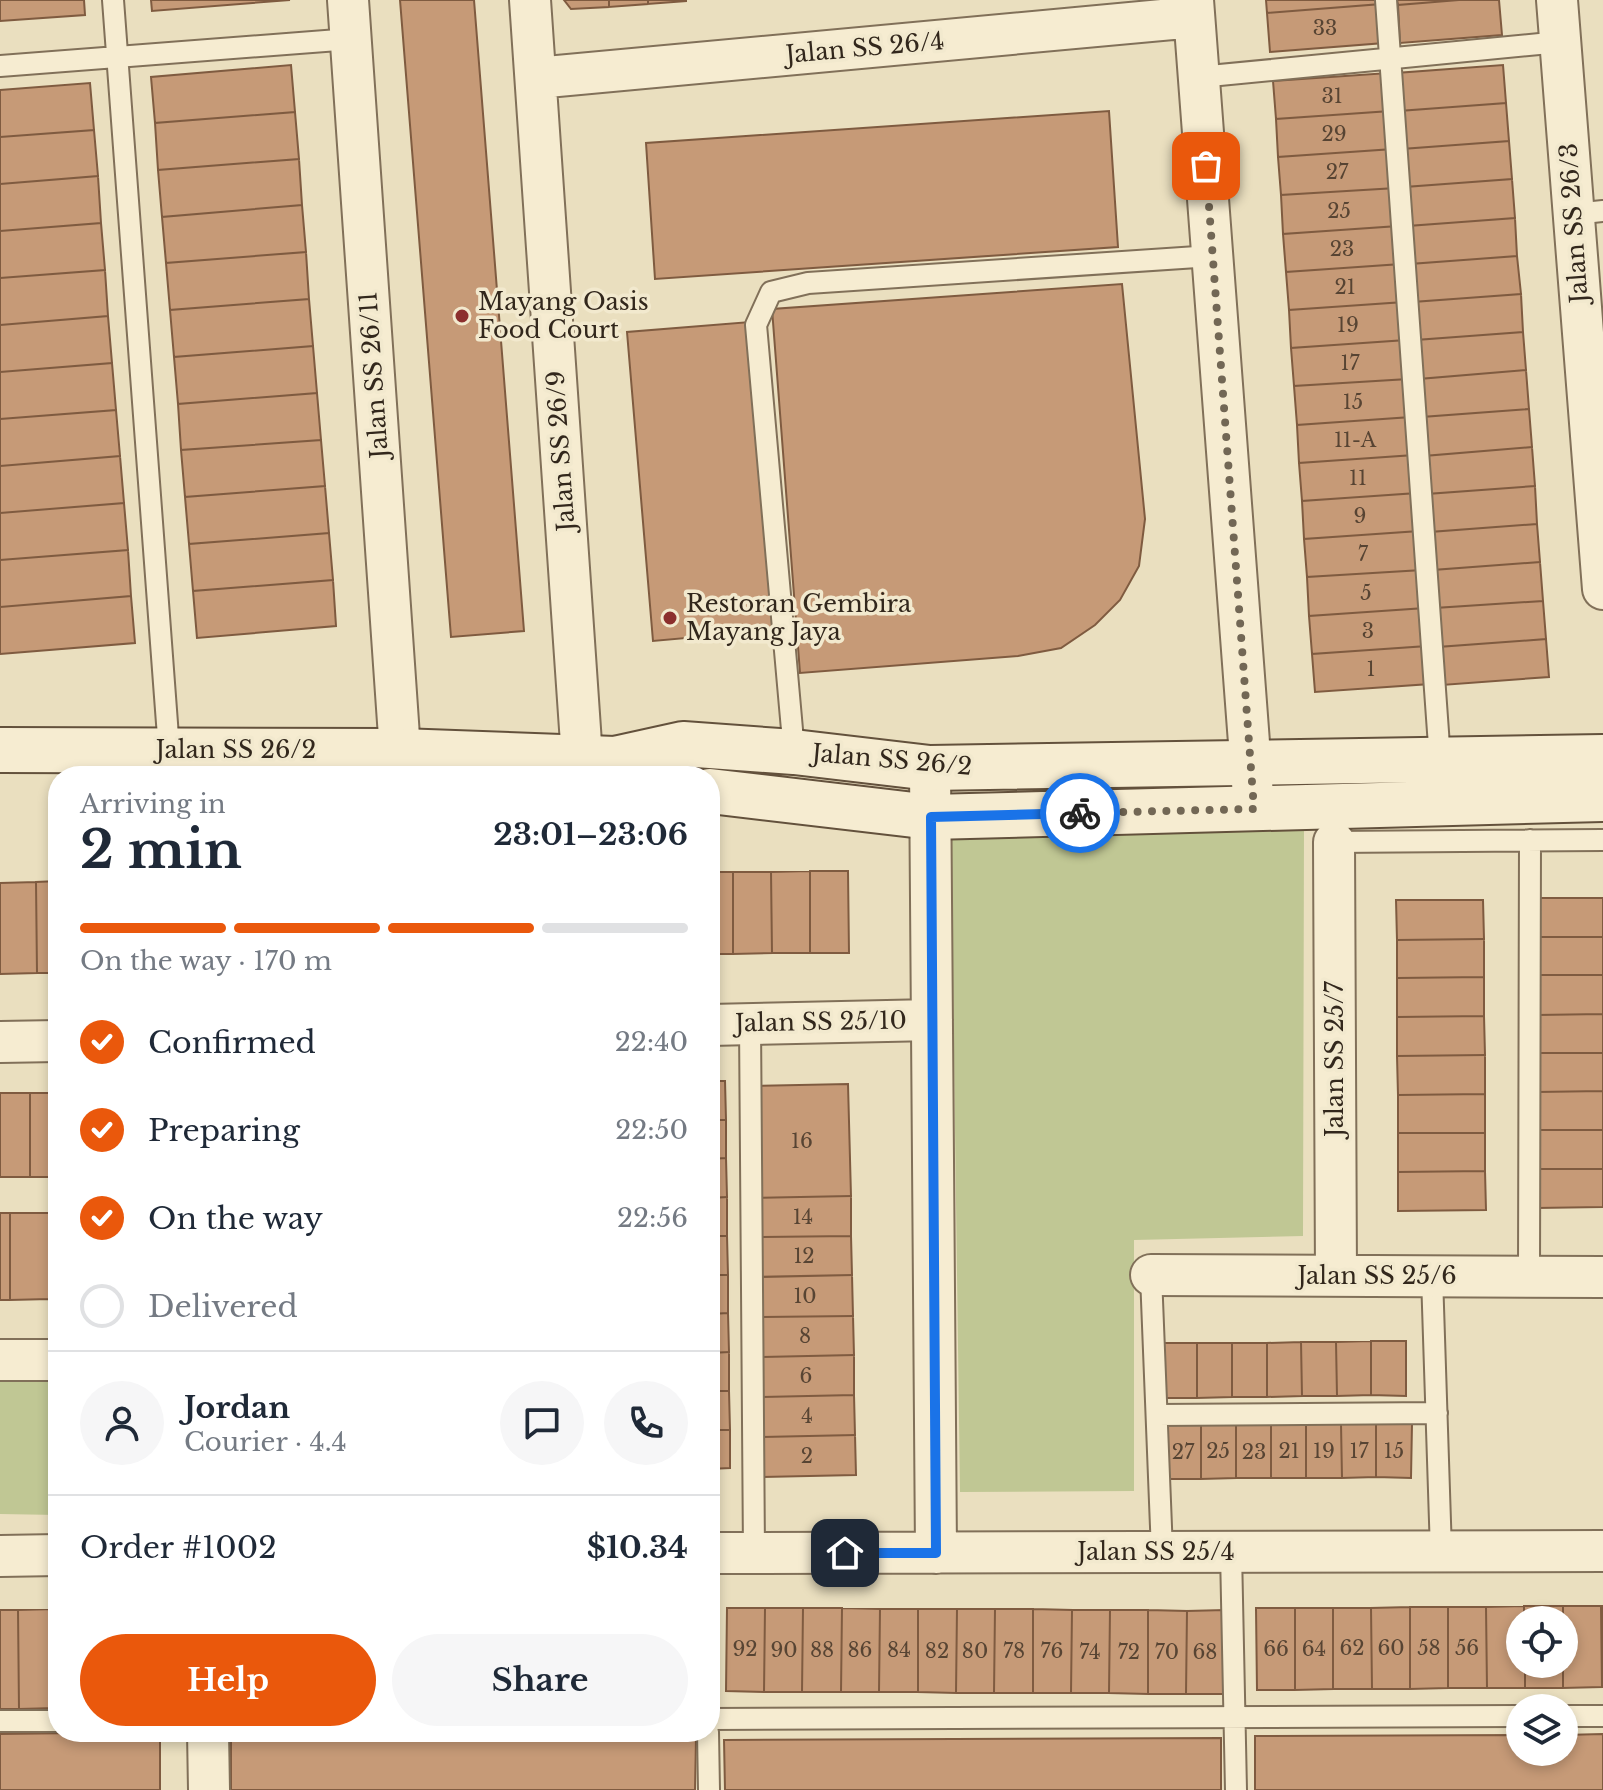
<!DOCTYPE html>
<html lang="en">
<head>
<meta charset="utf-8">
<style>
	body { margin:0; font-family:"Libre Baskerville",serif; background:#f6f6f7; color:#1f2937; height:100vh; display:flex; flex-direction:column; font-size:30px; white-space:nowrap }
	* { box-sizing:border-box; margin:0 }
	p { font-size:26px; color:#747a83 }
	.icon { flex:none; width:44px; height:44px; fill:none; stroke:currentColor; stroke-width:2; stroke-linecap:round; stroke-linejoin:round }
	.map { position:relative; flex:1; overflow:hidden }
	.details { position:absolute; left:48px; top:766px; width:672px; height:976px; display:flex; flex-direction:column; background:#fff; border-radius:32px; box-shadow:0 4px 12px #0003 }
	.details>* { flex:none }
	.tools { position:absolute; left:1506px; top:1606px; display:grid; gap:16px }
	.tools a { display:grid; place-items:center; width:72px; height:72px; border-radius:50%; background:#fff; box-shadow:0 4px 12px #0003; font-size:40px }
	.pin { position:absolute; display:grid; place-items:center; width:68px; height:68px; color:#fff; margin:-34px; border-radius:16px; box-shadow:0 4px 12px #0006 }
	.courier { position:absolute; display:grid; place-items:center; width:80px; height:80px; margin:-40px; border:6px solid #1a73e8; border-radius:50%; background:#fff; color:#222; box-shadow:0 2px 10px #0007 }
	.overview em { font-style:normal; font-weight:800 }
	.overview div { display:flex; flex-direction:column-reverse }
	.overview { display:flex; align-items:center; justify-content:space-between; height:136px; padding:0 32px }
	h1 { font-size:52px; font-weight:800; line-height:60px }
	.bar { display:grid; grid-template-columns:repeat(4,1fr); gap:12px 8px; align-content:center; height:96px; padding:0 32px }
	.bar i { height:10px; border-radius:6px; background:#e0e1e3 }
	.bar .active { background:#ea580c }
	.bar p { grid-column:span 4 }
	.line { display:flex; align-items:center; gap:20px; padding:0 32px; border-top:2px solid #e0e1e3 }
	.line div { flex:1 }
	.round { display:grid; place-items:center; flex:none; width:84px; height:84px; border-radius:42px; background:#f6f6f7 }
	ol { padding:0 32px; list-style:none }
	li { display:flex; align-items:center; gap:24px; height:88px }
	li p { margin-inline-start:auto }
	li .icon { padding:8px; border-radius:50%; background:#ea580c; color:#fff; stroke-width:4 }
	li:last-child { color:#747a83 }
	li i { width:44px; height:44px; border:4px solid #e0e1e3; border-radius:50% }
	.cta { display:flex; gap:16px; margin-top:auto; padding:16px 32px }
	.cta a { flex:1; height:92px; border-radius:48px; background:#ea580c; color:#fff; font-size:32px; font-weight:800; line-height:92px; text-align:center }
	.cta a+a { background:#f6f6f7; color:#1f2937 }
	.map>svg:first-child { display:block }
	.green { fill:#c0c794 }
	.building { fill:#c69a77; stroke:#7f5b40; stroke-width:2 }
	.lines { fill:none; stroke-linecap:round; stroke-linejoin:round }
	.lane-casing { stroke:#817059; stroke-width:24 }
	.street-casing { stroke:#817059; stroke-width:44 }
	.secondary-casing { stroke:#63513c; stroke-width:48 }
	.lane { stroke:#f6ecd1; stroke-width:20 }
	.street { stroke:#f6ecd1; stroke-width:40 }
	.secondary { stroke:#f6ecd1; stroke-width:44 }
	.done { stroke:#726755; stroke-width:8; stroke-dasharray:0 14.4 }
	.route { stroke:#1a73e8; stroke-width:10 }
	.poi-dot { fill:#8c2f2d; stroke:#f2e9ce; stroke-width:3 }
	.labels { text-anchor:middle; stroke-width:7; stroke-linejoin:round; paint-order:stroke }
	.number-label { font-size:20px; fill:#574433 }
	.street-label { font-size:24px; fill:#32271c; stroke:#f2e9ce }
	.poi-label { font-size:24px; fill:#32271c; stroke:#f2e9ce; text-anchor:start }
</style>
</head>
<body>
<div class="map">
<svg width="1603" height="1790" viewBox="0 0 1603 1790">
	<rect width="100%" height="100%" fill="#eadfbf"/>
	<path class="green" d="M1304 827 1303 1236 1134 1240V1491L960 1492 951 836Z
		M58 1378V1515L0 1514V1379Z"/>
	<path class="building" d="M0 0H84L85 15 0 21Z
		M151 0H290L152 11Z
		M400 0H474L524 631 451 637Z
		M564 0H609V7L571 9Z
		M609 0H648V4L609 7Z
		M648 0H686V1L648 4Z
		M1266 0H1381V4L1267 13Z
		M1397 0H1459L1398 5Z
		M1459 0H1499L1502 35 1400 43 1398 5Z
		M1381 4 1384 43 1270 52 1267 13Z
		M291 65 295 112 155 123 151 77Z
		M1503 65 1506 103 1399 111 1396 73Z
		M1388 73 1390 111 1276 119 1273 81Z
		M90 83 94 130 0 137V90Z
		M1506 103 1509 141 1402 149 1399 111Z
		M1109 111 1118 247 655 279 646 143Z
		M1390 111 1393 149 1278 157 1276 119Z
		M295 112 299 159 158 170 155 123Z
		M94 130 98 176 0 184V137Z
		M1509 141 1512 179 1405 187 1402 149Z
		M1393 149 1396 188 1281 195 1278 157Z
		M299 159 302 205 162 217 158 170Z
		M98 176 101 223 0 231V184Z
		M1512 179 1515 218 1408 226 1405 187Z
		M1396 188 1398 226 1283 234 1281 195Z
		M302 205 306 252 166 263 162 217Z
		M1515 218 1517 256 1410 264 1408 226Z
		M101 223 105 270 0 278V231Z
		M1398 226 1401 264 1286 272 1283 234Z
		M306 252 309 299 170 310 166 263Z
		M1517 256 1521 294 1413 302 1410 264Z
		M1401 264 1404 302 1289 310 1286 272Z
		M105 270 108 316 0 325V278Z
		M1122 284 1145 519 1139 566 1120 600 1095 625 1061 648 1018 656 800 673 772 309Z
		M1521 294 1523 332 1416 340 1413 302Z
		M309 299 313 346 174 357 170 310Z
		M1404 302 1406 340 1291 348 1289 310Z
		M108 316 112 363 0 372V325Z
		M750 322 776 630 653 641 627 332Z
		M1523 332 1526 370 1419 379 1416 340Z
		M1406 340 1408 379 1294 386 1291 348Z
		M313 346 317 393 178 404 174 357Z
		M112 363 116 410 0 419V372Z
		M1526 370 1529 409 1422 417 1419 379Z
		M1408 379 1411 417 1297 425 1294 386Z
		M317 393 321 440 181 450 178 404Z
		M1529 409 1532 447 1424 456 1422 417Z
		M116 410 120 456 0 466V419Z
		M1411 417 1414 455 1299 463 1297 425Z
		M321 440 325 486 185 497 181 450Z
		M1532 447 1535 486 1427 494 1424 456Z
		M1414 455 1417 493 1302 501 1299 463Z
		M120 456 124 503 0 513V466Z
		M325 486 329 533 189 544 185 497Z
		M1535 486 1537 524 1430 532 1427 494Z
		M1417 493 1419 531 1304 539 1302 501Z
		M124 503 128 550 0 560V513Z
		M1537 524 1540 562 1433 570 1430 532Z
		M1419 531 1422 570 1307 577 1304 539Z
		M329 533 333 580 193 591 189 544Z
		M128 550 131 596 0 607V560Z
		M1540 562 1543 601 1435 608 1433 570Z
		M1422 570 1425 608 1309 616 1307 577Z
		M333 580 336 626 197 638 193 591Z
		M131 596 135 643 0 654V607Z
		M1543 601 1546 639 1438 647 1435 608Z
		M1425 608 1427 646 1312 654 1309 616Z
		M1546 639 1549 677 1442 685 1438 647Z
		M1427 646 1430 684 1315 692 1312 654Z
		M810 871H848L849 953H810Z
		M810 871V953H772L771 872Z
		M710 872H733V954H710Z
		M733 872H771L772 953 733 954Z
		M58 881V973H37L36 882Z
		M36 882 37 973 0 974V883Z
		M1536 898H1603V937H1537Z
		M1396 900H1483L1484 939 1397 940Z
		M1537 937H1603V975H1536Z
		M1484 939V977L1397 978V940Z
		M1536 975H1603V1014L1537 1015Z
		M1484 977V1016L1397 1017V978Z
		M1603 1014V1053H1537V1015Z
		M1484 1016 1485 1055 1397 1056V1017Z
		M1537 1053H1603V1091L1537 1092Z
		M1485 1055V1094L1398 1095 1397 1056Z
		M710 1081H725L726 1120H710Z
		M848 1084 851 1196 755 1198 753 1086Z
		M1603 1091V1130H1537V1092Z
		M0 1093H30V1177H0Z
		M30 1093H58V1177H30Z
		M1485 1094V1133H1398V1095Z
		M710 1120H726V1158L710 1159Z
		M1537 1130H1603V1169H1537Z
		M1398 1133H1485V1171L1398 1172Z
		M726 1158 727 1197 710 1198V1159Z
		M1537 1169H1603V1207L1537 1208Z
		M1485 1171 1486 1210 1398 1211V1172Z
		M851 1196V1236L755 1237V1198Z
		M727 1197V1236H710V1198Z
		M0 1213H10V1300H0Z
		M10 1213H49V1299L10 1300Z
		M49 1213H58V1300L49 1299Z
		M710 1236H727L728 1275H710Z
		M851 1236 852 1275 756 1277 755 1237Z
		M710 1275H728V1313L710 1314Z
		M852 1275 853 1316 757 1317 756 1277Z
		M728 1313 729 1352 710 1353V1314Z
		M853 1316 854 1355 757 1357V1317Z
		M1371 1341V1395L1337 1396 1336 1342Z
		M1371 1341H1406V1396L1371 1395Z
		M1301 1342 1302 1396 1267 1397V1343Z
		M1301 1342H1336L1337 1396H1302Z
		M1162 1343H1197V1398H1162Z
		M1197 1343H1232V1397L1197 1398Z
		M1232 1343H1267V1397H1232Z
		M729 1352V1391H710V1353Z
		M854 1355V1395L758 1397 757 1357Z
		M710 1391H729L730 1430H710Z
		M854 1395 855 1435 759 1437 758 1397Z
		M1306 1424H1341L1342 1478H1306Z
		M1306 1424V1478H1271V1425Z
		M1341 1424H1376V1477L1342 1478Z
		M1376 1424H1412L1411 1478 1376 1477Z
		M1166 1425H1201V1479H1166Z
		M1201 1425H1236V1478L1201 1479Z
		M1236 1425H1271V1478H1236Z
		M710 1430H730V1468L710 1469Z
		M855 1435 856 1475 760 1477 759 1437Z
		M1524 1606H1563V1620H1524Z
		M1524 1606V1620H1520V1664H1525V1688H1487L1486 1607Z
		M1563 1606H1601L1602 1687 1563 1688Z
		M1601 1606H1603V1687H1602Z
		M1410 1607H1448V1688L1410 1689Z
		M1410 1607V1689H1372L1371 1608Z
		M1448 1607H1486L1487 1688H1448Z
		M727 1608H765L764 1692 726 1691Z
		M765 1608H803L802 1692H764Z
		M803 1608H842L841 1692H802Z
		M842 1608 880 1609 879 1692H841Z
		M1256 1608H1295V1690H1257Z
		M1295 1608H1333V1689L1295 1690Z
		M1333 1608H1371L1372 1689H1333Z
		M55 1609 56 1708 19 1709 18 1610Z
		M55 1609H58V1708H56Z
		M880 1609H918V1692H879Z
		M918 1609H957L956 1693 918 1692Z
		M957 1609H995L994 1693H956Z
		M995 1609H1033V1693H994Z
		M1033 1609 1072 1610 1071 1693H1033Z
		M0 1610H18L19 1709H0Z
		M1072 1610H1110L1109 1693H1071Z
		M1110 1610H1148V1694L1109 1693Z
		M1148 1610 1187 1611 1186 1694H1148Z
		M1225 1610 1224 1694H1186L1187 1611Z
		M1525 1664H1563V1688H1525Z
		M160 1732V1790H0V1734Z
		M1603 1734V1790H1255V1736L1520 1735V1752H1564V1735Z
		M231 1736 696 1738 695 1790H231Z
		M1221 1738V1790H725L724 1740Z"/>
	<g class="lines">
		<g class="lane-casing">
			<path id="lane" d="M113 0 169 750
				M1386 0 1440 760
				M0 66 351 39
				M1199 77 1560 42
				M1574 214 1603 211
				M794 752 756 325 771 292 808 283 1212 256
				M1334 842 1603 840
				M750 1024 754 1553
				M1151 1275 1162 1552
				M1432 1276 1441 1552
				M1529 1277 1530 840
				M1157 1415 1437 1413
				M1231 1552 1236 1790
				M1564 1716H1603
				M710 1719 1520 1716
				M0 1721H58
				M708 1732 709 1790"/>
		</g>
		<g class="street-casing">
			<path id="street" d="M348 0 400 751
				M530 0 582 758
				M1193 0 1254 809
				M1557 0 1603 589
				M536 78 1194 17
				M930 768 936 1553
				M1334 842 1336 1276
				M710 1025 932 1020
				M0 1042 58 1041
				M1151 1275 1603 1277
				M0 1360H58
				M710 1553 1603 1551
				M0 1556 58 1555
				M208 1732 209 1790"/>
		</g>
		<g class="secondary-casing">
			<path id="secondary" d="M0 750 400 751 615 759 683 744 794 752 930 768 1603 757
				M710 791 931 817 1603 799"/>
		</g>
		<use href="#lane" class="lane"/>
		<use href="#street" class="street"/>
		<use href="#secondary" class="secondary"/>
	</g>
	<g class="lines">
		<path class="done" d="M1080 813 1254 809 1206 166"/>
		<path class="route" d="M845 1553H936L931 817 1080 813"/>
	</g>
	<g class="poi-dot">
		<circle cx="462" cy="316" r="8"/>
		<circle cx="670" cy="618" r="8"/>
	</g>
	<g class="labels">
		<g class="number-label">
			<text x="1325" y="35">33</text>
			<text x="1332" y="103">31</text>
			<text x="1334" y="141">29</text>
			<text x="1337" y="179">27</text>
			<text x="1339" y="218">25</text>
			<text x="1342" y="256">23</text>
			<text x="1345" y="294">21</text>
			<text x="1348" y="332">19</text>
			<text x="1350" y="370">17</text>
			<text x="1353" y="409">15</text>
			<text x="1355" y="447">11-A</text>
			<text x="1358" y="485">11</text>
			<text x="1360" y="523">9</text>
			<text x="1363" y="561">7</text>
			<text x="1366" y="600">5</text>
			<text x="1368" y="638">3</text>
			<text x="1371" y="676">1</text>
			<text x="802" y="1148">16</text>
			<text x="803" y="1224">14</text>
			<text x="804" y="1263">12</text>
			<text x="805" y="1303">10</text>
			<text x="805" y="1343">8</text>
			<text x="806" y="1383">6</text>
			<text x="807" y="1423">4</text>
			<text x="1218" y="1458">25</text>
			<text x="1289" y="1458">21</text>
			<text x="1324" y="1458">19</text>
			<text x="1359" y="1458">17</text>
			<text x="1394" y="1458">15</text>
			<text x="1183" y="1459">27</text>
			<text x="1254" y="1459">23</text>
			<text x="807" y="1463">2</text>
			<text x="1352" y="1655">62</text>
			<text x="1391" y="1655">60</text>
			<text x="1429" y="1655">58</text>
			<text x="1467" y="1655">56</text>
			<text x="745" y="1656">92</text>
			<text x="1276" y="1656">66</text>
			<text x="1314" y="1656">64</text>
			<text x="784" y="1657">90</text>
			<text x="822" y="1657">88</text>
			<text x="860" y="1657">86</text>
			<text x="899" y="1657">84</text>
			<text x="937" y="1658">82</text>
			<text x="975" y="1658">80</text>
			<text x="1014" y="1658">78</text>
			<text x="1052" y="1658">76</text>
			<text x="1090" y="1659">74</text>
			<text x="1129" y="1659">72</text>
			<text x="1167" y="1659">70</text>
			<text x="1205" y="1659">68</text>
		</g>
		<g class="street-label">
			<text transform="translate(865 48) rotate(-5)" y="8">Jalan SS 26/4</text>
			<text transform="translate(1574 223) rotate(-94)" y="8">Jalan SS 26/3</text>
			<text transform="translate(374 375) rotate(-94)" y="8">Jalan SS 26/11</text>
			<text transform="translate(561 451) rotate(-94)" y="8">Jalan SS 26/9</text>
			<text x="236" y="758">Jalan SS 26/2</text>
			<text transform="translate(892 760) rotate(5)" y="8">Jalan SS 26/2</text>
			<text transform="translate(821 1022) rotate(-1)" y="8">Jalan SS 25/10</text>
			<text transform="translate(1335 1059) rotate(-90)" y="8">Jalan SS 25/7</text>
			<text x="1377" y="1284">Jalan SS 25/6</text>
			<text x="1156" y="1560">Jalan SS 25/4</text>
		</g>
		<g class="poi-label">
			<text x="478" y="310">Mayang Oasis<tspan x="478" dy="28">Food Court</tspan></text>
			<text x="686" y="612">Restoran Gembira<tspan x="686" dy="28">Mayang Jaya</tspan></text>
		</g>
	</g>
</svg>
<div class="tools">
<a><svg class="icon" aria-label="locate" viewBox="0 0 24 24"><circle cx="12" cy="12" r="6"/><path d="M12 2v4M12 18v4M2 12h4M18 12h4"/></svg></a>
<a><svg class="icon" aria-label="layers" viewBox="0 0 24 24"><path d="M12 4l9 5-9 5-9-5zM3 14l9 5 9-5"/></svg></a>
</div>
<div class="pin" style="left:1206px;top:166px;background:#ea580c"><svg class="icon" aria-label="bag" viewBox="0 0 24 24"><path d="M5 8h14l-1 12H6zM9 8a3 3 0 0 1 6 0"/></svg></div>
<div class="pin" style="left:845px;top:1553px;background:#1f2937"><svg class="icon" aria-label="home" viewBox="0 0 24 24"><path d="M3 11l9-7 9 7M6 9v11h12V9"/></svg></div>
<div class="courier" style="left:1080px;top:813px"><svg class="icon" aria-label="bike" viewBox="0 0 24 24"><circle cx="6" cy="16" r="4"/><circle cx="18" cy="16" r="4"/><path d="M6 16l4-8h5l3 8M10 8l3 8H6M13 5h3"/></svg></div>
<section class="details">
<div class="overview"><div><h1>2 min</h1><p>Arriving in</p></div><em>23:01–23:06</em></div>
<div class="bar"><i class="active"></i><i class="active"></i><i class="active"></i><i></i><p>On the way · 170 m</p></div>
<ol>
<li><svg class="icon" aria-label="check" viewBox="0 0 24 24"><path d="M5 12l5 5 9-10"/></svg>Confirmed<p>22:40</p></li>
<li><svg class="icon" aria-label="check" viewBox="0 0 24 24"><path d="M5 12l5 5 9-10"/></svg>Preparing<p>22:50</p></li>
<li><svg class="icon" aria-label="check" viewBox="0 0 24 24"><path d="M5 12l5 5 9-10"/></svg>On the way<p>22:56</p></li>
<li><i></i>Delivered</li>
</ol>
<div class="line" style="height:144px"><a class="round"><svg class="icon" aria-label="person" viewBox="0 0 24 24"><circle cx="12" cy="8" r="4"/><path d="M4 21q1-7 8-7t8 7"/></svg></a><div><b>Jordan</b><p>Courier · 4.4</p></div><a class="round"><svg class="icon" aria-label="chat" viewBox="0 0 24 24"><path d="M4 5h16v11H9l-5 4z"/></svg></a><a class="round"><svg class="icon" aria-label="phone" viewBox="0 0 24 24"><path d="M5 4h4l2 5-3 2q2 4 5 5l2-3 5 2v4C11 20 4 13 5 4z"/></svg></a></div>
<div class="line" style="height:104px"><div>Order #1002</div><b>$10.34</b></div>
<div class="cta"><a>Help</a><a>Share</a></div>
</section>
</div>
</body>
</html>
